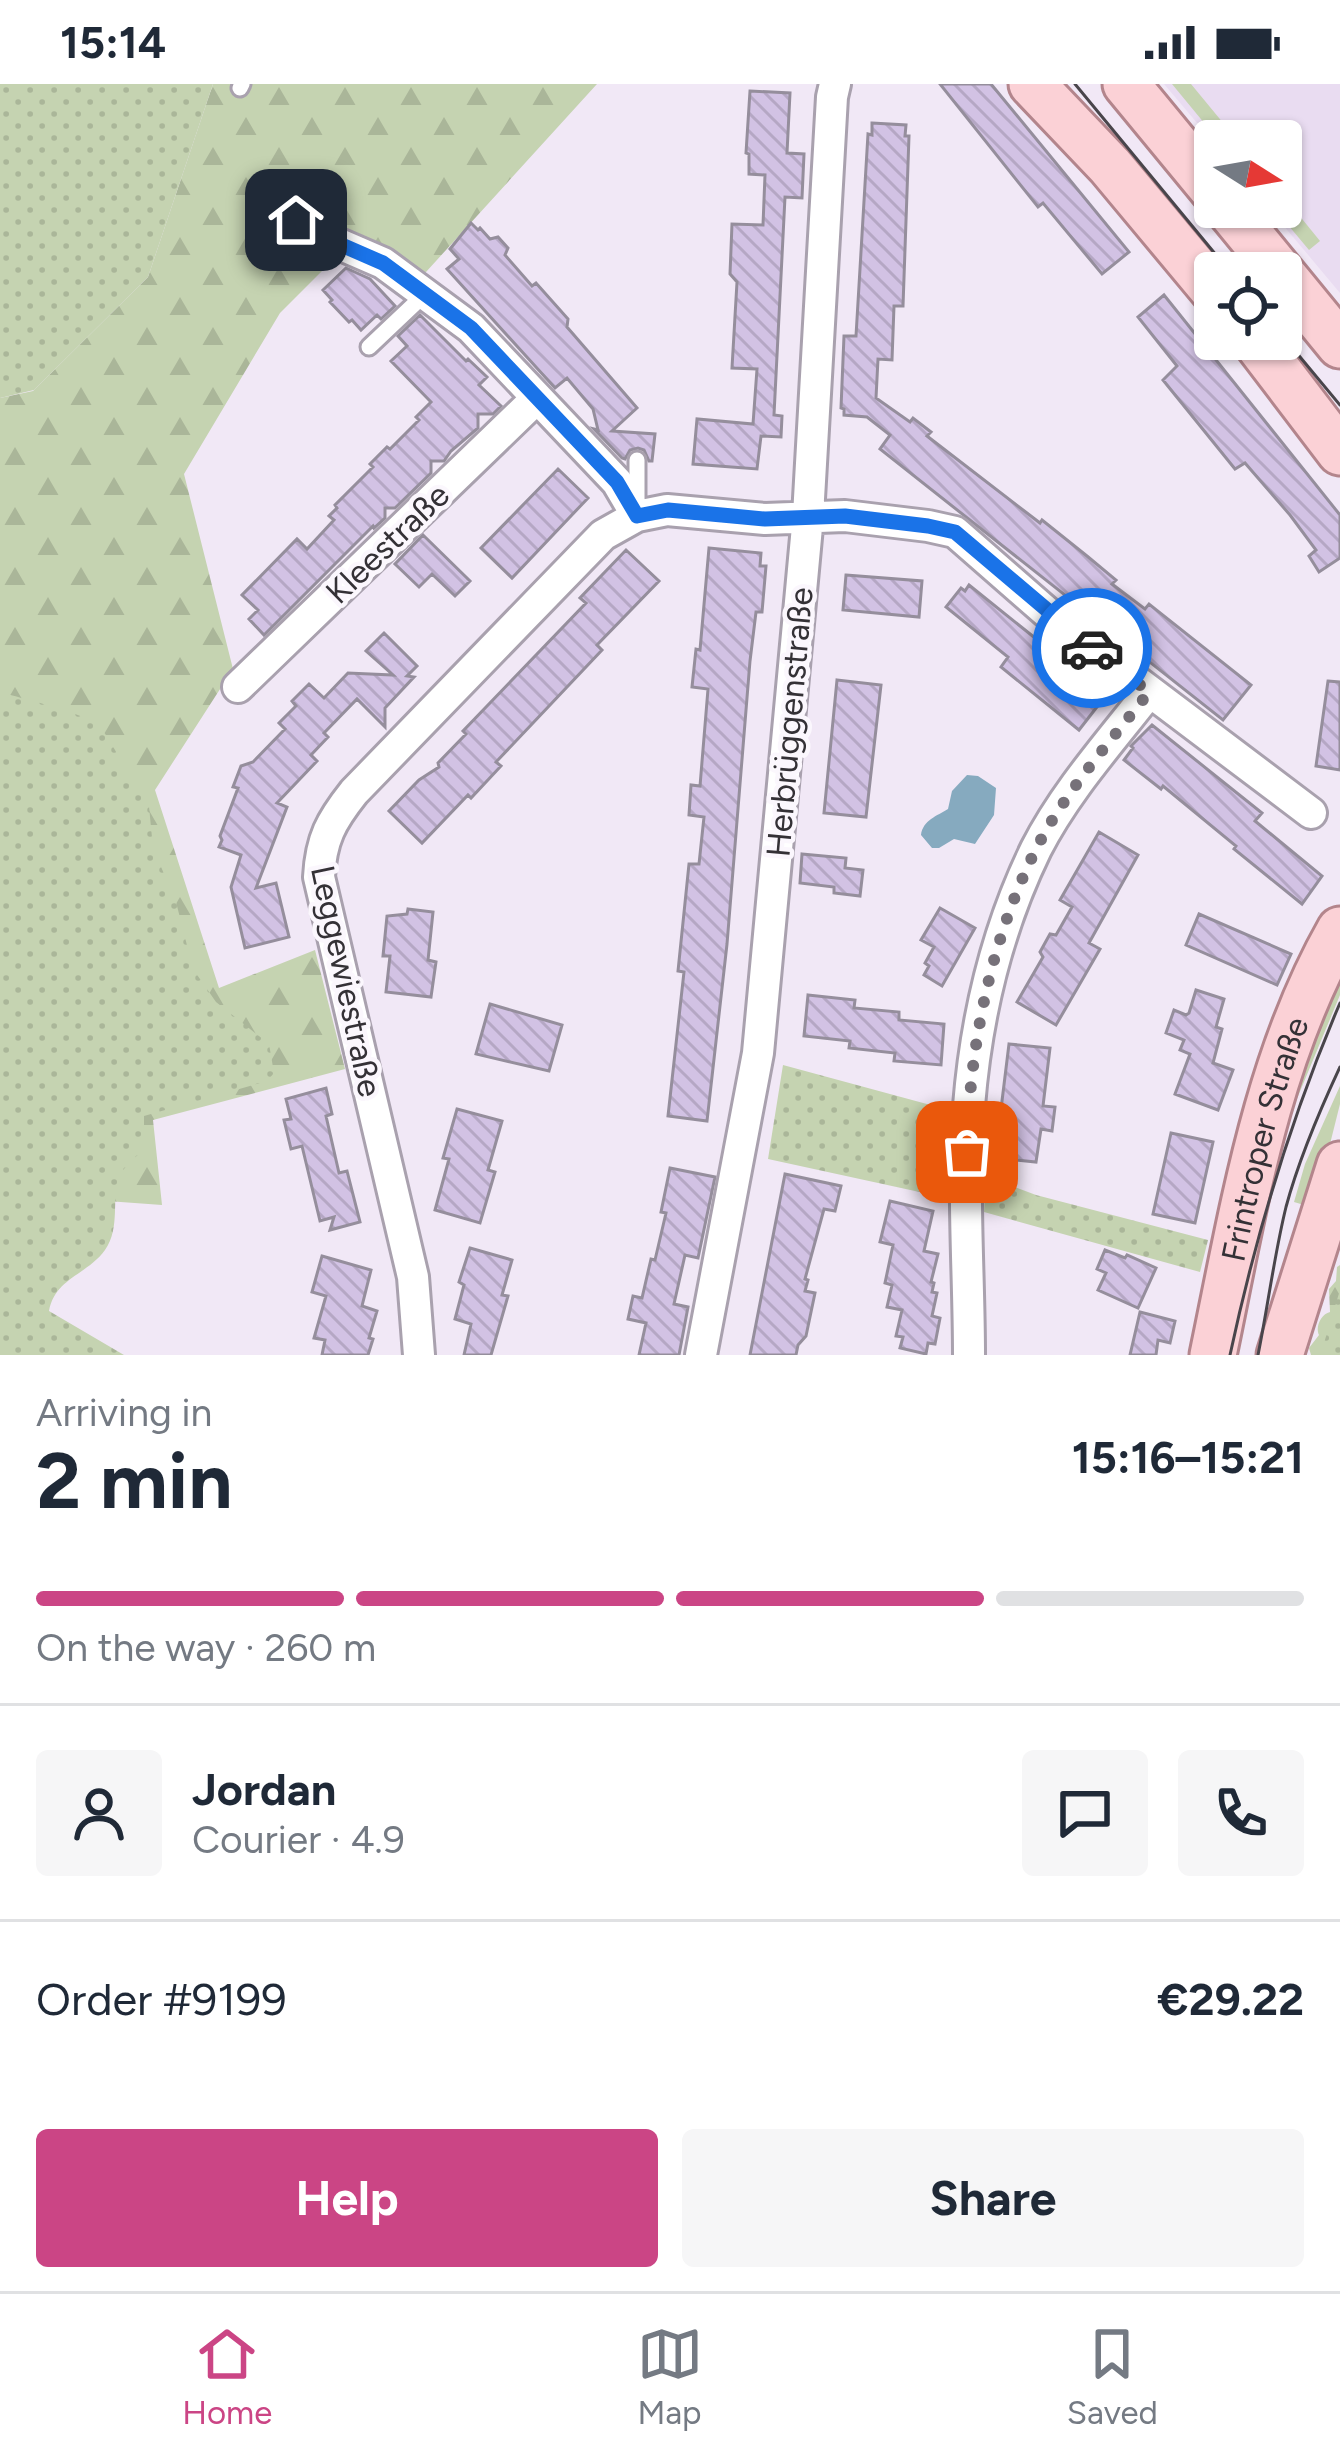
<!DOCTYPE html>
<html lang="en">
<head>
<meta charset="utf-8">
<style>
	body { margin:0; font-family:Figtree,sans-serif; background:#f6f6f7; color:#1f2937; height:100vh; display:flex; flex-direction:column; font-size:45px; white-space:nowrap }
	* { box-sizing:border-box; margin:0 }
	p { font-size:39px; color:#747a83 }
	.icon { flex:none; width:66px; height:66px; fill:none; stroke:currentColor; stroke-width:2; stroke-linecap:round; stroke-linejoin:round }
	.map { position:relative; height:1271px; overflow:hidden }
	.side { display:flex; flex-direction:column; background:#fff; flex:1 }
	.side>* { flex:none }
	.needle { width:78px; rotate:101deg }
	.fabs { position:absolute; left:1194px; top:36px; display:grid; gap:24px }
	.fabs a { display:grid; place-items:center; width:108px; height:108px; border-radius:12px; background:#fff; box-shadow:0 3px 9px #0004; font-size:60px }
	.pin { position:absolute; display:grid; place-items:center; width:102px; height:102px; color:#fff; margin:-51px; border-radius:24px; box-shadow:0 6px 18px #0006 }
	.courier { position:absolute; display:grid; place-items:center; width:120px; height:120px; margin:-60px; border:9px solid #1a73e8; border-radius:50%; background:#fff; color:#222; box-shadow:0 3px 15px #0007 }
	.overview em { font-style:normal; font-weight:700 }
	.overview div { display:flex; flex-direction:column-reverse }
	.overview { display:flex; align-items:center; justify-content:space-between; height:204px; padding:0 36px }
	h1 { font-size:78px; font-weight:700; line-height:90px }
	.bar { display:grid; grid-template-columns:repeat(4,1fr); gap:18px 12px; align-content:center; height:144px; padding:0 36px }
	.bar i { height:15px; border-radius:9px; background:#e0e1e3 }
	.bar .selected { background:#cb4585 }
	.bar p { grid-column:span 4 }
	.line { display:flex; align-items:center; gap:30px; padding:0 36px; border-top:3px solid #e0e1e3 }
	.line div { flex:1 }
	.round { display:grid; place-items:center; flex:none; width:126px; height:126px; border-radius:12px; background:#f6f6f7 }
	.primary-button { display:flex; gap:24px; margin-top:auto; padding:24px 36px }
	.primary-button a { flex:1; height:138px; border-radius:12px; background:#cb4585; color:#fff; font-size:48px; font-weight:700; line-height:138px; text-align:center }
	.primary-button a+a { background:#f6f6f7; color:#1f2937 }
	.status { display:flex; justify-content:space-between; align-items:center; height:84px; padding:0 60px; background:#fff; direction:ltr }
	.status svg { height:33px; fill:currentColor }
	.tab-bar { display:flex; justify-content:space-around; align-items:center; height:168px; border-top:3px solid #e0e1e3; background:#fff; font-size:33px; color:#747a83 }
	.tab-bar a { display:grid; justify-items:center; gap:6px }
	.tab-bar .selected { color:#cb4585 }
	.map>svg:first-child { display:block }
	.built { fill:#e9dcf1 }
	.green { fill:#c5d3b1 }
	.forest { fill:url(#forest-firs) }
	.park { fill:url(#park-dots) }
	.water { fill:#86aabf }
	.building { fill:url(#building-back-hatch); stroke:#958e9c; stroke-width:3 }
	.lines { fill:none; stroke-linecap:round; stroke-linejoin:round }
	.lane-casing { stroke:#a9a1ae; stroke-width:21 }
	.street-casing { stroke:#a9a1ae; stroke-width:36 }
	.primary-casing { stroke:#b3858c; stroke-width:51 }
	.lane { stroke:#fff; stroke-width:15 }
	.street { stroke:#fff; stroke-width:30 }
	.primary { stroke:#fbd1d6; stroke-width:45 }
	.tram { stroke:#49454b; stroke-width:3 }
	.done { stroke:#767179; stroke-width:12; stroke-dasharray:0 21.6 }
	.route { stroke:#1a73e8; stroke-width:15 }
	.labels { text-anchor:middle; stroke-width:9; stroke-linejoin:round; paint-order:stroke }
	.street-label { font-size:33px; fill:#343136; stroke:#fbf7fd }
</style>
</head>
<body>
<div class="status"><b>15:14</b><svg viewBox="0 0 49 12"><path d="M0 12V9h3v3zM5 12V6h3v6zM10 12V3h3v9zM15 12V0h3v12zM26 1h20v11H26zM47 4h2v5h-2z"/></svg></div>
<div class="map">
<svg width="1340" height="1271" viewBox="0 0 1340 1271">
	<defs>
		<pattern id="forest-firs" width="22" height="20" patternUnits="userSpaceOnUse" patternTransform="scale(3)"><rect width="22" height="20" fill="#c5d3b1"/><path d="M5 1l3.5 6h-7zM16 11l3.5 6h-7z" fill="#aab699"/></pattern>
		<pattern id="park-dots" width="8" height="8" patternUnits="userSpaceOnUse" patternTransform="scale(3)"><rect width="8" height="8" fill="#c5d3b1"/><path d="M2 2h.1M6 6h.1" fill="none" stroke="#aab699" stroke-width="1.8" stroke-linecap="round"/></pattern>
		<pattern id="building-back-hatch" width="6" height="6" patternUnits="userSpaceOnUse" patternTransform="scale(3)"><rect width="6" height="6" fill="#d2c2e4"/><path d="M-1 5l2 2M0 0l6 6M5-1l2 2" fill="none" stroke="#b5a7c4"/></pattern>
	</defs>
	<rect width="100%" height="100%" fill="#f1e8f6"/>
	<path class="built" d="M1164 0H1340V209L1268 123H1281V57H1215V60Z"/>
	<path class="green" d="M1172 0H1191L1238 57H1219Z
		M1281 109 1320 157 1309 166 1273 123H1281Z
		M1340 876V911L1284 1046 1277 1036Z
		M1340 1002V1020L1314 1124 1294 1118 1305 1080Z"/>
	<path class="forest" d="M213 0H597L416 199 354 155 280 229 184 390 233 585 155 706 219 904 315 866 345 985 153 1036 162 1121 52 1113 0 1271V314L33 307 148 193Z
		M1340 1181V1271H1311L1309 1264 1319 1251C1315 1243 1321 1230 1330 1228L1329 1205 1336 1197 1337 1183Z"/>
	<path class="park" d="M0 0H213L148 193 34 306 0 314Z
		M0 608C20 614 88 630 99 642 120 667 121 689 148 712L153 764 176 818 193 885 216 918 269 960 274 989 267 997 144 1032V1065C137 1072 123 1083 119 1093 111 1112 121 1144 105 1166 87 1191 55 1194 49 1227L124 1271H0Z
		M783 981 949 1026 947 1114 768 1075Z
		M986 1092 1036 1111 1208 1156 1200 1188 984 1128Z
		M1340 1206V1271H1320L1321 1269Z"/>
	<path class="water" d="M967 691 978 692 996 704 994 731 975 760 954 755 939 764H932L921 751C923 736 937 732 948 725L952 707Z"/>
	<path class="building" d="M940 0H991L1129 168 1102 190 1043 119 1038 123Z
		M750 7 790 9 787 69 804 70 802 114 785 113 774 331 782 332 781 353 761 352 757 385 693 380 697 335 753 340 757 285 732 284 737 198 730 190 732 140 763 141 765 91 749 90V70L746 69Z
		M872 39 906 41 905 52H909L903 222H894L892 276 878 275 876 314 910 338 913 334 931 348 927 352 1040 439 1042 436 1087 472 1116 496 1112 500 1145 525 1149 520 1251 601 1223 636 880 365 890 351 867 333 844 331V325L841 324 844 252H856L868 50 872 51Z
		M471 139 478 146 480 144 490 155 498 153 508 164 505 171 532 202 536 199 568 235 567 243 637 324 612 347 655 350 652 377H649L644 366 638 364 630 366 625 375 622 374 594 345 598 346 593 325 567 294 555 304 447 185 459 175 450 165Z
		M346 184 370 195 395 222 381 235 377 231 361 246 352 236 349 238 330 218 332 216 323 206Z
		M1164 211 1340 431V474L1319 488 1309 472 1316 466 1290 431 1245 379 1235 385 1163 296 1177 282 1138 233Z
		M420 231 466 277 468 275 487 293 479 301 501 322 493 330H478V344L451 367 444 377H431V389L395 424H385V434L374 444 373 442 264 551 249 535 258 526 242 511 297 455 307 465 334 436 329 432 337 424 335 421 373 383 370 380 387 363 390 365 419 336 416 333 431 318 391 277 407 262 398 252Z
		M558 385 588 414 512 494 481 464Z
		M423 451 470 497 455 512 432 490 419 503 395 480Z
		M709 464 761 469 760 482H766L762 528H756L750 577 727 860 707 1037 668 1032 684 888 678 887 689 780H699L704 733 689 731 691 701 700 702 708 605 692 603 696 565 700 566Z
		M626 466 659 497 597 561 602 566 496 678 501 682 471 714 468 711 422 759 389 727 419 696 439 683 438 679 466 650 463 647 586 519 580 514Z
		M846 491 922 497 919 533 843 526Z
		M969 501 1045 562 1044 564 1107 610 1079 646 1001 583 1008 573 946 523 961 504 965 507Z
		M384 549 417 582 407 592 414 593 385 624V643L357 615 324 649 328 653 311 671 317 677 277 719 287 723 256 804 276 799 289 853 245 864 231 803 241 771 219 763 222 756 220 752 238 704 233 703 241 682 253 678 285 645 279 639 296 622 292 617 309 600 324 614 348 589 393 591 366 567Z
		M837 596 881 601 866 733 824 729Z
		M1328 597 1340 598V686L1316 682Z
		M1152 641 1262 729 1255 737 1322 792 1302 820 1234 765 1236 762 1163 702 1161 705 1124 676 1133 664 1131 662Z
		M1099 748 1138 771 1089 859 1100 865 1056 941 1017 918 1043 873 1040 868 1050 850 1056 851 1072 823 1060 816Z
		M802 770 846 774 845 784 863 786 860 812 834 809V803L800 799Z
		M940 824 975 844 942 902 924 891 929 882 925 879 934 863 921 856Z
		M408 825 433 828 428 876 436 878 431 913 386 908 390 872H383L387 832 407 830Z
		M1199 830 1291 870 1277 901 1186 861Z
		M1196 906 1224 915 1216 943 1222 945 1213 979 1233 986 1218 1026 1175 1010 1190 970 1180 966 1184 956 1166 949 1174 926 1186 931 1189 929Z
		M808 911 855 916 854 924 899 928V936L944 940 941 981 894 977 895 969 849 964 850 957 804 952Z
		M490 920 562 941 549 987 476 970Z
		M1009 960 1050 964 1043 1022 1055 1023 1052 1047 1041 1045 1036 1078 995 1074Z
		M326 1004 332 1030 326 1032 339 1089 347 1087 360 1138 330 1146 334 1133 320 1137 302 1062 291 1065 284 1036 291 1035 286 1015Z
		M457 1025 502 1037 488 1086 495 1088 480 1139 435 1126 449 1075 443 1074Z
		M1171 1049 1213 1058 1195 1139 1153 1130Z
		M670 1084 715 1093 698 1174 685 1171 674 1220 688 1223 679 1271H639L646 1239 628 1235 633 1212 642 1214 651 1175 655 1176 666 1129 661 1128Z
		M785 1090 841 1102 835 1127 824 1125 805 1195 808 1196 805 1207 815 1209 806 1252 798 1261 796 1271H750Z
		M890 1117 933 1127 924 1167 938 1170 931 1198 934 1199 932 1208 937 1209 932 1232 940 1234 935 1260 928 1259 926 1270 900 1264 903 1253 896 1252 902 1226 887 1223 892 1201 885 1199 893 1161 880 1158Z
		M470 1164 512 1176 502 1211 508 1212 491 1271H464L471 1240 455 1235 464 1201 459 1198Z
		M1105 1166 1125 1174 1127 1171 1156 1184 1138 1224 1098 1206 1106 1189 1097 1185Z
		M322 1172 371 1186 362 1222 377 1227 369 1254 373 1255 368 1271H322L325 1256 314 1254 326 1212 312 1208Z
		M1140 1228 1175 1237 1170 1259 1158 1256 1156 1271H1130Z"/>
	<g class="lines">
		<g class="lane-casing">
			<path id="lane" d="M240 4 242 0
				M369 263 425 210
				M637 376V421"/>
		</g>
		<g class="street-casing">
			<path id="street" d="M296 136 323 153 383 179 471 244 617 398 637 432
				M238 603 536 315
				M419 1271 413 1193 319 793C321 755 331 737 354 708L603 451 637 432 667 426 765 435 845 432 928 442 955 448 1058 538 1311 729
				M701 1271 758 969 808 432 832 13 835 0
				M969 1271C969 1188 962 1105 969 1022 976 935 997 845 1036 765 1065 708 1110 658 1149 608"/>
		</g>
		<g class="primary-casing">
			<g id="primary">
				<path d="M1032 0 1110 82 1215 208"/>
				<path d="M1126 0 1215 108"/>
				<path d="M1227 123 1340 261"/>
				<path d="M1254 255 1340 368"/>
				<path id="s1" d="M1213 1271C1243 1127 1266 976 1340 846"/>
				<path d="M1280 1271 1340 1081"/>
			</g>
		</g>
		<use href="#lane" class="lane"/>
		<use href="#street" class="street"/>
		<use href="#primary" class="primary"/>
		<path class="tram" d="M1075 0 1231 189
			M1281 250 1340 321
			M1230 1271C1256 1150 1291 1033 1340 919
			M1258 1271C1268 1222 1274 1172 1286 1123 1299 1075 1319 1028 1340 983"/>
	</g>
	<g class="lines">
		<path class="done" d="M967 1068C969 965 990 858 1036 765 1065 708 1110 658 1149 608L1092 564"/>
		<path class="route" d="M296 136 323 153 383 179 471 244 617 398 637 432 668 426 765 435 845 432 928 442 955 448 1092 564"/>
	</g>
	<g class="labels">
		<g class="street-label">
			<text transform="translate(387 459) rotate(-44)" y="12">Kleestraße</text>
			<text transform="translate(789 638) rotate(-85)" y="12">Herbrüggenstraße</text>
			<text transform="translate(347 897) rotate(78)" y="12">Leggewiestraße</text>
			<text dy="12" stroke="none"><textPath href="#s1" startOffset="222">Frintroper Straße</textPath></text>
		</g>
	</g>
</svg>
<div class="fabs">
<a><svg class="needle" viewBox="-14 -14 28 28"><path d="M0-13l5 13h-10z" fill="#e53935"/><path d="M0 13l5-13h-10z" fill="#747a83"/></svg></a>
<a><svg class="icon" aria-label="locate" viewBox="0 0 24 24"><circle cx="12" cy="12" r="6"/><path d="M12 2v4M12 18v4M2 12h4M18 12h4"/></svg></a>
</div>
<div class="pin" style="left:967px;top:1068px;background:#ea580c"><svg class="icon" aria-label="bag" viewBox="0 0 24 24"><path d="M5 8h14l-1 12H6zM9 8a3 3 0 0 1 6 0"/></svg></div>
<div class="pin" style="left:296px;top:136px;background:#1f2937"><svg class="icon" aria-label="home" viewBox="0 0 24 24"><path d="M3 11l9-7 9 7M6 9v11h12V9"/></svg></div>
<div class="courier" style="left:1092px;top:564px"><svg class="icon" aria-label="car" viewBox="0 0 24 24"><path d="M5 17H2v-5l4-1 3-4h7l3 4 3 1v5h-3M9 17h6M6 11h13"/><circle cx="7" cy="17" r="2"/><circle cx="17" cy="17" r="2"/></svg></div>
</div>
<section class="side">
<div class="overview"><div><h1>2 min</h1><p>Arriving in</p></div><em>15:16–15:21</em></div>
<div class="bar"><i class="selected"></i><i class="selected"></i><i class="selected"></i><i></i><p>On the way · 260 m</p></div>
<div class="line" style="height:216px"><a class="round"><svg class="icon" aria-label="person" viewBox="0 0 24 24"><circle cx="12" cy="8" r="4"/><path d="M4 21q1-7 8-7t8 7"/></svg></a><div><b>Jordan</b><p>Courier · 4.9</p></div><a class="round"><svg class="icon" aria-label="chat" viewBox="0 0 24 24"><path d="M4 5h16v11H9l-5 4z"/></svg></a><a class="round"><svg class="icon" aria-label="phone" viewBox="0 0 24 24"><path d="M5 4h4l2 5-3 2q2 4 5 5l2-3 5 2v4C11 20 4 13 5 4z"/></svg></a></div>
<div class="line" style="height:156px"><div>Order #9199</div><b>€29.22</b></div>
<div class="primary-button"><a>Help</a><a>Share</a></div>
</section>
<nav class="tab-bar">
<a class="selected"><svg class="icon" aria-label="home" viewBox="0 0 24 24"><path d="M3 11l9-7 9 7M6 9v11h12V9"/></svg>Home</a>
<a><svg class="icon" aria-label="map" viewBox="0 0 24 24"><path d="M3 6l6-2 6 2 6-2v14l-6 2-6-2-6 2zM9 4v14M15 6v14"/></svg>Map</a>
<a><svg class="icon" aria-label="saved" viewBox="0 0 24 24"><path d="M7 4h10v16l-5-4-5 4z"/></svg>Saved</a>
</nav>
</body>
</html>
